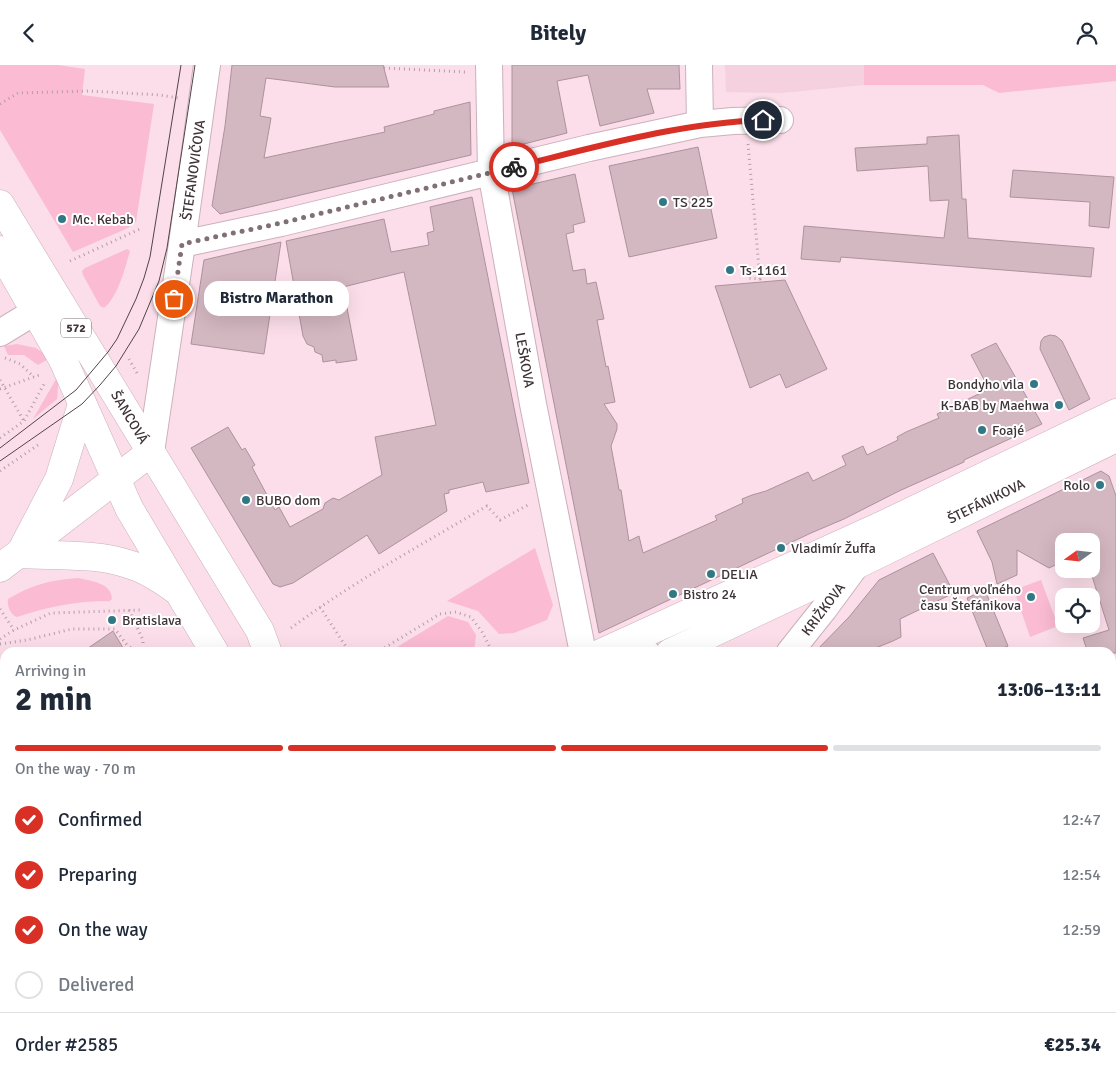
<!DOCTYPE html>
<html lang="en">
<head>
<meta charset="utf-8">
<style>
	body { margin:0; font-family:Signika,sans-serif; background:#f2f2f3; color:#1f2937; height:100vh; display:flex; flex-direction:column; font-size:19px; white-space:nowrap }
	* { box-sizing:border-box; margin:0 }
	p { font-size:16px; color:#747a83 }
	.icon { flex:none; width:28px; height:28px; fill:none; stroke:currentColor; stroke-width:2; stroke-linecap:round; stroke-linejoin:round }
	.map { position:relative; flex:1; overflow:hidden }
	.panel { position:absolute; left:0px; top:582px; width:1116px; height:441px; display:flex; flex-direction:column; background:#fff; border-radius:15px 15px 0 0; box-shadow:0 5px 20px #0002 }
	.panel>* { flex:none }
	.needle { width:32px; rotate:255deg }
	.tools { position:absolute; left:1055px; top:468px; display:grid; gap:10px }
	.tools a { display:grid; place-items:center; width:45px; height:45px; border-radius:10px; background:#fff; box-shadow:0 5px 20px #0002; font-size:25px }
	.pin { position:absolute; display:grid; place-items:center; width:42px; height:42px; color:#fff; margin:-21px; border:2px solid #fff; border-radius:50%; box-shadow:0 1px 5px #0007 }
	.courier { position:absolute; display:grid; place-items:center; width:50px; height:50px; margin:-25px; border:4px solid #d93025; border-radius:50%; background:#fff; color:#222; box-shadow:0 1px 6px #0007 }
	.bubble { position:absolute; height:35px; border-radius:15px; background:#fff; box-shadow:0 5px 20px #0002; font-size:16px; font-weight:800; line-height:35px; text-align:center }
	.summary em { font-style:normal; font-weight:800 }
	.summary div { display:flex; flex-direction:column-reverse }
	.summary { display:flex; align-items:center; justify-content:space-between; height:85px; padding:0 15px }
	h1 { font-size:32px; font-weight:800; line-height:38px }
	.bar { display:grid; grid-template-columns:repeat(4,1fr); gap:8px 5px; align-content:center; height:60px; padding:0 15px }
	.bar i { height:6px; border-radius:4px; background:#e0e1e3 }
	.bar .selected { background:#d93025 }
	.bar p { grid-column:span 4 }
	.line { display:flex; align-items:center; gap:12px; padding:0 15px; border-top:1px solid #e0e1e3 }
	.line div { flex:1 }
	ol { padding:0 15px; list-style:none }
	li { display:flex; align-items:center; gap:15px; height:55px }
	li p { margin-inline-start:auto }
	li .icon { padding:5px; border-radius:50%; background:#d93025; color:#fff; stroke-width:4 }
	li:last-child { color:#747a83 }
	li i { width:28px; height:28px; border:2px solid #e0e1e3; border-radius:50% }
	header { display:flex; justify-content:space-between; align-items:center; height:65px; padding:0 15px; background:#fff; font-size:22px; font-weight:800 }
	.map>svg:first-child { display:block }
	.built { fill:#f5d0de }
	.green { fill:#fabbd3 }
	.building { fill:#d3b7c1; stroke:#ad929c }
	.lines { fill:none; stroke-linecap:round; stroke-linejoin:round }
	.lane-casing { stroke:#ccb0ba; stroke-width:14 }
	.street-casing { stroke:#ccb0ba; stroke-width:28 }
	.secondary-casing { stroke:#ccb0ba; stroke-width:29 }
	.primary-casing { stroke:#ccb0ba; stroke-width:29 }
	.path { stroke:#b49ea7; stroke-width:3; stroke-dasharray:1 4; stroke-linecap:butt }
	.lane { stroke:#fff; stroke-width:12 }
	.street { stroke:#fff; stroke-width:26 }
	.secondary { stroke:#fff; stroke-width:28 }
	.primary { stroke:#fff; stroke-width:28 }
	.tram { stroke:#514449; stroke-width:1 }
	.done { stroke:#806f75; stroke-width:5; stroke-dasharray:0 9 }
	.route { stroke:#d93025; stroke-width:6 }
	.poi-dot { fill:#317884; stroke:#fff; stroke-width:2 }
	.labels { text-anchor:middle; stroke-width:4; stroke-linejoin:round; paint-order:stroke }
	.shield { fill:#fff; stroke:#787073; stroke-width:1 }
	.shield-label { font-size:12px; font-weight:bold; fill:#3e3337 }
	.street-label { font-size:14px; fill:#3e3337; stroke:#fff }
	.poi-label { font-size:14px; fill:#3e3337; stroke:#fff; text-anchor:start }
</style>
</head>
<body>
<header><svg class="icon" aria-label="back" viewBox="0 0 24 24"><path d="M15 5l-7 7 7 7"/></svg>Bitely<svg class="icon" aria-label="person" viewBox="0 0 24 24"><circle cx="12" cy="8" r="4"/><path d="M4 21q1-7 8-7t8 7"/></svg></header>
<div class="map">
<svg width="1116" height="1023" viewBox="0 0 1116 1023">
	<rect width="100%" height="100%" fill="#fbdee9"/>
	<path class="built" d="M725 0H864V20L781 28 726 27Z"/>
	<path class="green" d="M0 0H58L85 4 82 30 154 39 136 157 128 163 73 187 0 65Z
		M864 0H1116V16L999 28 983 20H864Z
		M127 184 130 186C125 203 118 232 104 243L100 241 83 210 82 206 85 203Z
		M17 279 36 283 50 293 38 300 24 290H8L4 281Z
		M59 309 57 334 33 354Z
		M535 483 553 540 547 555 514 568 499 569 478 546 447 536Z
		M78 513C91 516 112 518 112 534L108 537V536C76 536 47 542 17 552 10 549 7 541 8 534 32 520 50 515 78 513Z
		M1041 515 1058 561 1030 572 1014 525Z
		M448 551 468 557 476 570 474 587H389Z"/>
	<path class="building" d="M232 0H383L389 22H335L266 13 260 51 271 53 264 93 385 67 384 62 434 49V46L470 37 471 90 220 149 212 141 225 61Z
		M512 0H679L680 24H647L654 48 600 61 588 10 557 16 567 68 512 82Z
		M959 70 962 134H966L968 173 1094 183 1091 212 841 192 840 197 801 194 804 161 944 173 949 135 930 136 928 101 857 106 855 83 927 79V72Z
		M698 82 717 173 629 192 609 101Z
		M1013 105 1114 112 1109 163 1089 161 1090 137 1010 132Z
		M575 109 585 157 573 160 574 167 566 169 573 206 585 204 587 219 596 217 604 254 597 255 606 302 608 301 615 337 604 339 617 359V364L611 381 617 413 619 425H621L629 476 639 471 643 488 717 455 715 451 743 438 742 434 752 430 766 426 808 407 813 416 846 400 842 391 863 381 867 390 898 375 897 372 906 367 939 353 937 349 989 324 971 290 996 278 1042 359 964 395V397L899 426 844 454 811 468 599 568 512 124Z
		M472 132 529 418 486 427 483 417 449 425V428L444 429 447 446 379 489 367 470 293 518 280 522 273 519 191 383 228 362 242 385 245 383 255 400 252 402 275 445 279 442 290 462 323 444 325 438 333 433 339 435 382 410 375 372 436 360 404 207 343 222 357 295 336 298V295L323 297 322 290 315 287 314 282 307 279 303 271 286 176 384 154 391 187 429 180 427 168 434 166 430 142Z
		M281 177 264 289 191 279 204 195Z
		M785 215 827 304 786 323 780 309 750 323 715 221Z
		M1050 270 1056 271 1062 276 1090 334 1069 345 1040 284 1041 276 1044 272Z
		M1101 406 1109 411 1116 431V588H1088L1083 573 1109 565 1092 511 1073 507 1070 504H1091V476H1064V496L1049 503 1017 485V510L997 519 992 497 977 466Z
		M933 488 954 528 900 554 901 572 893 576 863 588H814L849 552 879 515Z
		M985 525 1008 581 989 588 967 533Z
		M113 566 126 588H81Z"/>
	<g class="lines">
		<g class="lane-casing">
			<path id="lane" d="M0 869 5 867"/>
		</g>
		<g class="street-casing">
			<path id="street" d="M489 0 491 107 494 123 533 339 583 588
				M699 0 700 59
				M182 179 281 158 589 83 700 59 733 56 780 55
				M0 268 36 246 41 227
				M151 387 182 179 207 0
				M630 575 647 588
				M789 588 824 544 860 495
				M1111 786 1116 783
				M464 1023 465 1019
				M747 1023 753 1019"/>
		</g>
		<g class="secondary-casing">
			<path id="secondary" d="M23 483 59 414 82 339
				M20 489C54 491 96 488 128 499 146 504 161 514 176 525
				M0 503 151 387
				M601 588 885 459 1116 348
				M670 588 856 500 1116 373"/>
		</g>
		<g class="primary-casing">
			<path id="primary" d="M0 139 260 566 268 588
				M0 185 63 295 129 443 215 588
				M0 924 5 921
				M0 973 5 970"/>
		</g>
		<path class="path" d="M384 3 465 7
			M0 39 18 28 89 26 160 30 178 33
			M748 79 760 214 748 213
			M70 196 140 164
			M5 293 20 299 34 312
			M129 294 137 308
			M0 315 24 356
			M0 324 42 309
			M0 373 24 356 45 317
			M0 406 38 380
			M320 542 350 588
			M0 544 14 565
			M129 545 143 575V588
			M291 563C353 517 421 480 487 441L500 455 528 440
			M0 574 14 565 51 548 142 545
			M0 579 27 575 72 564H115L127 580 139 588
			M376 588 440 549 456 547 471 552 482 567 493 588
			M0 715 5 712
			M413 1019 415 1023
			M804 1019 808 1023
			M1068 1019 1071 1023"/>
		<use href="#lane" class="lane"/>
		<use href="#street" class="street"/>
		<use href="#secondary" class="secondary"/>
		<use href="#primary" class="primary"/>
		<path class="tram" d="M0 383 76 325 108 287 117 274 136 234 144 213 150 192 181 0
			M0 396 82 339 100 320 116 301 139 264 159 216 167 183 195 0"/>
	</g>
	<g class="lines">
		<path class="done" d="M174 234 182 179 281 158 514 102"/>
		<path class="route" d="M514 102C596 82 679 58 763 55"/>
	</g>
	<g class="poi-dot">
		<circle cx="663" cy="137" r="5"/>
		<circle cx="62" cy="154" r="5"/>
		<circle cx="730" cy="205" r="5"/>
		<circle cx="1034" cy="319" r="5"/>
		<circle cx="1059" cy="340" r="5"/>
		<circle cx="982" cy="365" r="5"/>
		<circle cx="1100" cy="420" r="5"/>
		<circle cx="246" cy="435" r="5"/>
		<circle cx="781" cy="483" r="5"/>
		<circle cx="711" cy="509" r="5"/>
		<circle cx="673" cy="529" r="5"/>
		<circle cx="1031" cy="532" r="5"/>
		<circle cx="112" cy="555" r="5"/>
	</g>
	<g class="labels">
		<rect class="shield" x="61" y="253.5" width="30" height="19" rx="4"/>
		<g class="shield-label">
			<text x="76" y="267">572</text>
		</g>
		<g class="street-label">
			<text transform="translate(193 105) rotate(-82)" y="5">ŠTEFANOVIČOVA</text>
			<text transform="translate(525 295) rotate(80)" y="5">LEŠKOVA</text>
			<text transform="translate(130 352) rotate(59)" y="5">ŠANCOVÁ</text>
			<text transform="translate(986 436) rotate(-26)" y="5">ŠTEFÁNIKOVA</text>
			<text transform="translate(823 544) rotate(-53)" y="5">KRIŽKOVA</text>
		</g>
		<g class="poi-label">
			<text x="673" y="142">TS 225</text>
			<text x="72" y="159">Mc. Kebab</text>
			<text x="740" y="210">Ts-1161</text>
			<text x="1024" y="324" text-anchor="end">Bondyho vila</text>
			<text x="1049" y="345" text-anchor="end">K-BAB by Maehwa</text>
			<text x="992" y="370">Foajé</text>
			<text x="1090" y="425" text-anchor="end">Rolo</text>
			<text x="256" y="440">BUBO dom</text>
			<text x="791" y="488">Vladimír Žuffa</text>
			<text x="721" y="514">DELIA</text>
			<text x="1021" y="529" text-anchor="end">Centrum voľného<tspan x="1021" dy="16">času Štefánikova</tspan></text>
			<text x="683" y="534">Bistro 24</text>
			<text x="122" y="560">Bratislava</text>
		</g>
	</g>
</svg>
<div class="tools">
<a><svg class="needle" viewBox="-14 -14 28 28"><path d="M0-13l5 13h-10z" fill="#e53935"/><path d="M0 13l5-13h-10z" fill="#747a83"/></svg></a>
<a><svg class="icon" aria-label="locate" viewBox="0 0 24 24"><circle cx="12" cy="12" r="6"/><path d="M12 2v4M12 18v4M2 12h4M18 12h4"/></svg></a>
</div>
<div class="pin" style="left:174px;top:234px;background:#ea580c"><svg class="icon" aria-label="bag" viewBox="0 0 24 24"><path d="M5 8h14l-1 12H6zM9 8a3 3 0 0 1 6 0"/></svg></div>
<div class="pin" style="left:763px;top:55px;background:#1f2937"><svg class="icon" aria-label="home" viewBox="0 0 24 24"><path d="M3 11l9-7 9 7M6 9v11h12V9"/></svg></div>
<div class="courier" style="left:514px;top:102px"><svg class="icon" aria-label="bike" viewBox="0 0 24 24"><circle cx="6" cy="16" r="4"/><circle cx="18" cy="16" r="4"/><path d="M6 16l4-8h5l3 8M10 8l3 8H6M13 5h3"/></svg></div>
<div class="bubble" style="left:204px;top:216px;width:145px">Bistro Marathon</div>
<section class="panel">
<div class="summary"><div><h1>2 min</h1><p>Arriving in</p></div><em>13:06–13:11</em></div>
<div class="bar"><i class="selected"></i><i class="selected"></i><i class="selected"></i><i></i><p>On the way · 70 m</p></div>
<ol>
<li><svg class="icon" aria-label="check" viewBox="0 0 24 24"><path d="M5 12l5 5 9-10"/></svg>Confirmed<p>12:47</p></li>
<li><svg class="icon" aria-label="check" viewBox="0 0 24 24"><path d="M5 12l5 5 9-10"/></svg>Preparing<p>12:54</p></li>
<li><svg class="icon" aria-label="check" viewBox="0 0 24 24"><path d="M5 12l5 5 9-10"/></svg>On the way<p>12:59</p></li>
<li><i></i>Delivered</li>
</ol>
<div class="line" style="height:65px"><div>Order #2585</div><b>€25.34</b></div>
</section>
</div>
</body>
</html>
